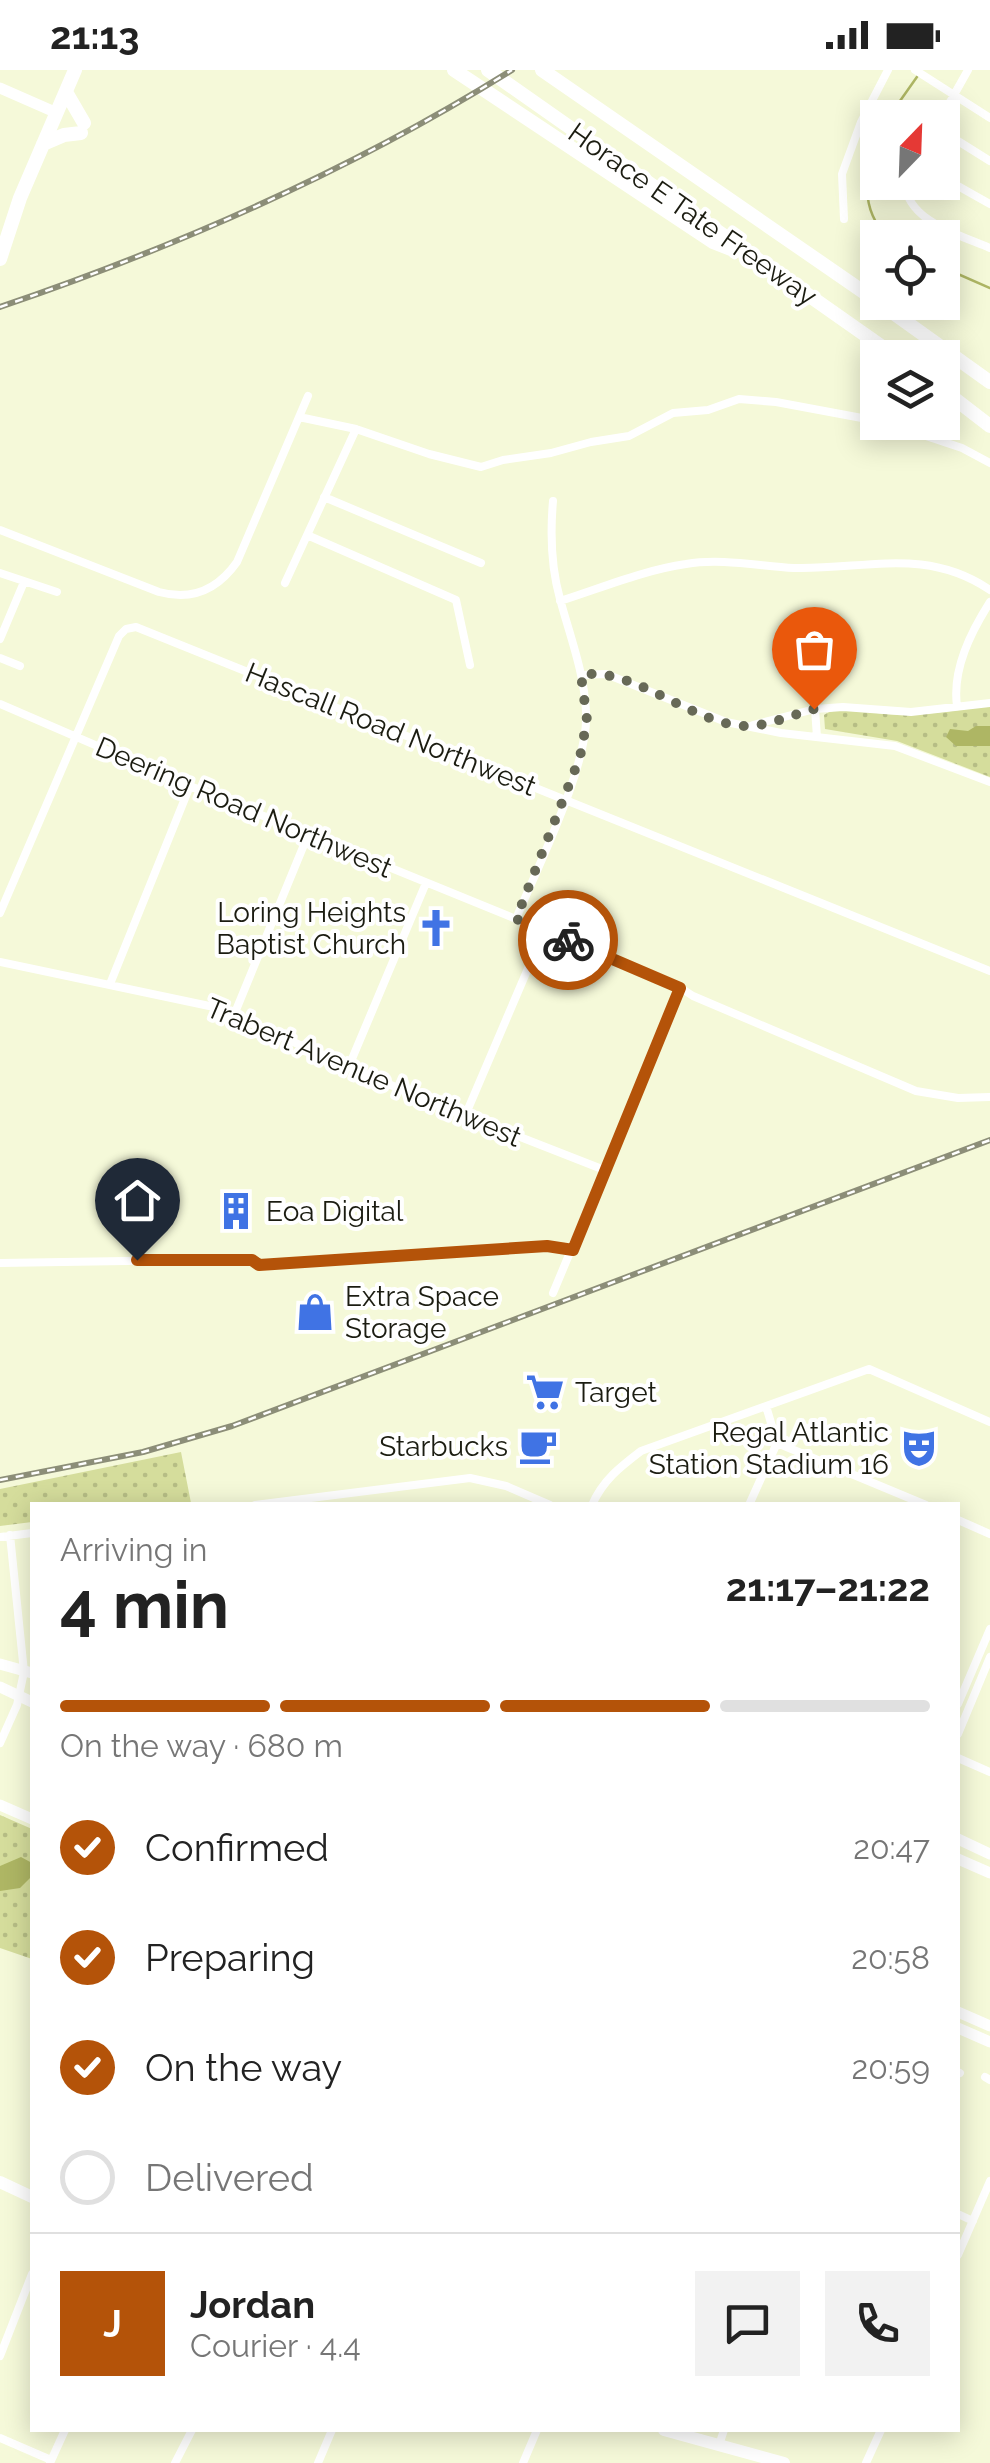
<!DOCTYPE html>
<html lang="en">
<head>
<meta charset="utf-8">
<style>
	body { margin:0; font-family:Raleway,sans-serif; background:#f2f2f2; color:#222; height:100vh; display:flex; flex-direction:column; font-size:38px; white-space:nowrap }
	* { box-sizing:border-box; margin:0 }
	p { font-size:32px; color:#767676 }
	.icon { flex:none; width:55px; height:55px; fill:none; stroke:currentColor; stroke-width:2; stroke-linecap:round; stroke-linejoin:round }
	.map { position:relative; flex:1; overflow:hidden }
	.drawer { position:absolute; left:30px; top:1432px; width:930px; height:930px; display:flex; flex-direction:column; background:#fff; border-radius:0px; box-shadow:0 5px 25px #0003 }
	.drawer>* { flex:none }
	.needle { width:65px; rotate:23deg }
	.tools { position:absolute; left:860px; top:30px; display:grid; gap:20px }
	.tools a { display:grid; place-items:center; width:100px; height:100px; border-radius:0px; background:#fff; box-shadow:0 5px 25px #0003; font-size:50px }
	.pin { position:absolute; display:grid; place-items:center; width:85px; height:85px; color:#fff; margin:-102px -42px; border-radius:50% 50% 50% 0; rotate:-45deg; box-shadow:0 0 10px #0007 }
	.pin .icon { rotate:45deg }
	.courier { position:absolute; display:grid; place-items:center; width:100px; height:100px; margin:-50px; border:8px solid #b45309; border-radius:50%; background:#fff; color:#222; box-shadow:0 2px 12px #0007 }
	.overview em { font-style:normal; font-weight:700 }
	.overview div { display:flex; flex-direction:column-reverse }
	.overview { display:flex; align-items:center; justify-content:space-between; height:170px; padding:0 30px }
	h1 { font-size:65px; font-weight:700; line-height:75px }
	.bar { display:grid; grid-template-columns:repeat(4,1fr); gap:15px 10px; align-content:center; height:120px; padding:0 30px }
	.bar i { height:12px; border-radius:8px; background:#e0e0e0 }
	.bar .selected { background:#b45309 }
	.bar p { grid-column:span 4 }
	.line { display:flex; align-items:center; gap:25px; padding:0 30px; border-top:2px solid #e0e0e0 }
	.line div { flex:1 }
	.round { display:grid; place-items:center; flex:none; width:105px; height:105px; border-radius:0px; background:#f2f2f2 }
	ol { padding:0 30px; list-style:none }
	li { display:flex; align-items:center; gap:30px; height:110px }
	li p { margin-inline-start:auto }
	li .icon { padding:10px; border-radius:50%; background:#b45309; color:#fff; stroke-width:4 }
	li:last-child { color:#767676 }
	li i { width:55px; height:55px; border:5px solid #e0e0e0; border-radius:50% }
	.status { display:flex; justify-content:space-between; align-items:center; height:70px; padding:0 50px; background:#fff; direction:ltr }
	.status svg { height:28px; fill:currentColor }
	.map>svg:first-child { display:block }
	.grass { fill:url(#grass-dots) }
	.water { fill:#aeb664 }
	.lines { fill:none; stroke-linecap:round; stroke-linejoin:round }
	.stream { stroke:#aeb664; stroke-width:2.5 }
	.street { stroke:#fff; stroke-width:8 }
	.secondary { stroke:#fff; stroke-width:11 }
	.primary { stroke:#fff; stroke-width:12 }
	.highway { stroke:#fff; stroke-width:14 }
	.rail-casing { stroke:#8c8e78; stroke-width:6 }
	.rail { stroke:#fff; stroke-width:2.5; stroke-dasharray:8; stroke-linecap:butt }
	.done { stroke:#676957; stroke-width:10; stroke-dasharray:0 18 }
	.route { stroke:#b45309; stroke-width:12 }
	.labels { text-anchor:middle; stroke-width:8; stroke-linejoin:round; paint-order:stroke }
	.street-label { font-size:28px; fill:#1b1c11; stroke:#fff }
	.poi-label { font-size:28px; fill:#1b1c11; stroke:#fff; text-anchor:end }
</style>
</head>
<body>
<div class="status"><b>21:13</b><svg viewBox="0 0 49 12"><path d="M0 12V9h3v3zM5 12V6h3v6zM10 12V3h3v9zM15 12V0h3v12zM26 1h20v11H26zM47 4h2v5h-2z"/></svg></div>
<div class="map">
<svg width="990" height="2393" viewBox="0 0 990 2393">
	<defs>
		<pattern id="grass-dots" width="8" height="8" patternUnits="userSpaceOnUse" patternTransform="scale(2.5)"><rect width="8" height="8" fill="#d5dd9c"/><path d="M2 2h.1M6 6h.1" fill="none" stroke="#b6bd85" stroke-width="1.8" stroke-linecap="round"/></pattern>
	</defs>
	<rect width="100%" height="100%" fill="#f5f9d9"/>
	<path class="grass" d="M990 636V707L897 671 825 659 824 645C841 634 866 643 886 644 921 647 955 640 990 636Z
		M181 1382 191 1433 32 1435V1452L0 1456V1419Z
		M0 1745 32 1759V1889L0 1878Z"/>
	<path class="water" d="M976 656H990V676H956L946 667 950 659 968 661Z
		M21 1787 32 1793V1806L20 1818 0 1821V1796Z"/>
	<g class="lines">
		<path class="stream" d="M888 48 919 4
			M878 67C866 104 858 137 888 168
			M942 197 990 218"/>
		<path class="street" d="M915 0 990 48
			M941 48 968 0
			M942 61 990 91
			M942 107 990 134
			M905 112C906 151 960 165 990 178
			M844 149 842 104 861 52 888 0
			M299 347 356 359 429 384 481 397 503 390 551 383 591 372 629 366 673 343 708 340 739 329 776 332 878 351
			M884 352 962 378 990 393
			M324 427 481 493
			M0 460 159 522C192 531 218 519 237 492L308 326
			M307 465 456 530 470 595
			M0 503 57 522
			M285 513 356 359
			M560 531C601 518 644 500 686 494 721 488 759 496 794 498 864 500 925 476 990 520
			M0 569 24 512
			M0 588 20 596
			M581 605 606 604 726 652 781 663 895 676 990 712
			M0 634 190 716 673 913 693 926 916 1021 958 1028 990 1027
			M957 636C952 599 971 562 990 532
			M815 639 817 667
			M753 655 815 639 843 637 911 642 990 633
			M0 843 119 566 126 559 136 557 990 901
			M516 849C537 798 590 693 586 641 584 602 570 566 560 529 551 497 550 465 553 431
			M0 892 214 937 418 1027 607 1101
			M110 914 190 716
			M234 945 308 765
			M349 996 426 813
			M465 1046 544 861
			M0 1193 252 1189 259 1195 547 1176 573 1181
			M553 1223 681 917
			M766 1336 777 1373
			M777 1373 926 1435
			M255 1435 470 1408 506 1416 550 1435
			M592 1435C603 1410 620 1397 641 1381L869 1299 990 1352
			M749 1435 777 1373
			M958 1450 990 1464
			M0 1467 32 1463
			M958 1634 990 1559
			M958 1664 990 1587
			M0 1673 17 1635 24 1602 10 1465
			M958 1688 990 1702
			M958 2002 960 2003
			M985 2007 990 2010
			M958 2144 973 2151
			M958 2185 990 2111
			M0 2286 32 2204
			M0 2368 51 2390
			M719 2375 724 2360
			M50 2393 65 2360
			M175 2393 192 2360
			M318 2393 332 2360
			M523 2393 537 2360
			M866 2393 881 2360"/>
		<path class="secondary" d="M0 18 57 43
			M0 1594 32 1603
			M0 1617 32 1632
			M0 1735 32 1749
			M958 1769 990 1784
			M958 1789 990 1803
			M958 1942 990 1956
			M958 1958 990 1972"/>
		<path class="primary" d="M0 2112 32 2127
			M664 2360 784 2393"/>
		<path class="highway" d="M454 0 713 172 736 181
			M488 0 898 288
			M542 0 878 232
			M66 22 84 53
			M43 74 64 65 81 63
			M0 189 20 128 75 0
			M878 232 990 312
			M942 319 990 356"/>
		<g class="rail-casing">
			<path id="rail" d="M0 237C179 176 352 100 512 0
				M0 1410 143 1382 232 1356 990 1070"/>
		</g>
		<use href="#rail" class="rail"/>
	</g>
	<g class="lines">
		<path class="done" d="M568 870 516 849 580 687 587 650 581 605C634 596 691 654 745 656 767 657 794 644 814 639"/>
		<path class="route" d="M137 1190H252L259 1195 547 1176 573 1180 680 918 568 870"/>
	</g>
	<defs>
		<g id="church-bare" transform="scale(3)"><path d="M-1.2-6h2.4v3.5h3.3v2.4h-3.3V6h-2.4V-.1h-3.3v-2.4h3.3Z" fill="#4073e4" stroke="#fff" stroke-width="2.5" paint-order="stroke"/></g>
		<g id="building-bare" transform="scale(3)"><path d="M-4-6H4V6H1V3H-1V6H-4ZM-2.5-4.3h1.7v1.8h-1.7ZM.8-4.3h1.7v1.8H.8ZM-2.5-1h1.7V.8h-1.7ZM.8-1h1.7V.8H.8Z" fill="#4073e4" stroke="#fff" stroke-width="2.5" paint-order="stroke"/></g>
		<g id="shop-bare" transform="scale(3)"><path d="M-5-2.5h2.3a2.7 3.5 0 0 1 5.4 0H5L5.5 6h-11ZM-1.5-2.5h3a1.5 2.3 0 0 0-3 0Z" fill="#4073e4" stroke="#fff" stroke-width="2.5" paint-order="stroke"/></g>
		<g id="supermarket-bare" transform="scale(3)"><path d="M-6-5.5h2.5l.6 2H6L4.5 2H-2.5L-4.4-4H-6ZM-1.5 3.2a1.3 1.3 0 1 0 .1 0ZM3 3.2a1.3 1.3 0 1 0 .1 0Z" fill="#4073e4" stroke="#fff" stroke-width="2.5" paint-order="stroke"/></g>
		<g id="cafe-bare" transform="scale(3)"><path d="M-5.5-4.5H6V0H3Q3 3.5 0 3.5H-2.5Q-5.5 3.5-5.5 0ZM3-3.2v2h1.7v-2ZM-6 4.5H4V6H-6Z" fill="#4073e4" stroke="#fff" stroke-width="2.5" paint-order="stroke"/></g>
		<g id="theatre-bare" transform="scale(3)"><path d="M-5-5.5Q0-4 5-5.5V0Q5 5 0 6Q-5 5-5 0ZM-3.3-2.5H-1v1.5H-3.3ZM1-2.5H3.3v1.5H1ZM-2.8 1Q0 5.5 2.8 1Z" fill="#4073e4" stroke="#fff" stroke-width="2.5" paint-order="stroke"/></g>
	</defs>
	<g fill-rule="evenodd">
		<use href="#church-bare" x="436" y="858"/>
		<use href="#building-bare" x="236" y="1141"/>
		<use href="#shop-bare" x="315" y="1242"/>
		<use href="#supermarket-bare" x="545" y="1322"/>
		<use href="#cafe-bare" x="538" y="1376"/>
		<use href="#theatre-bare" x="919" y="1378"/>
	</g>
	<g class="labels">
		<g class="street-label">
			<text transform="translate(693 144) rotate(35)" y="10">Horace E Tate Freeway</text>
			<text transform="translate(391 659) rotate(22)" y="10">Hascall Road Northwest</text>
			<text transform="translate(244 737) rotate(23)" y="10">Deering Road Northwest</text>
			<text transform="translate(364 1002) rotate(23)" y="10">Trabert Avenue Northwest</text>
		</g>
		<g class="poi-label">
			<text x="406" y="852">Loring Heights<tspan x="406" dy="32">Baptist Church</tspan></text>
			<text x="266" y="1151" text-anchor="start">Eoa Digital</text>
			<text x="345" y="1236" text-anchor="start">Extra Space<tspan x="345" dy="32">Storage</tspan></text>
			<text x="575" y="1332" text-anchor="start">Target</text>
			<text x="889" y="1372">Regal Atlantic<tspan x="889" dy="32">Station Stadium 16</tspan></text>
			<text x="508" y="1386">Starbucks</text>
		</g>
	</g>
</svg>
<div class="tools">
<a><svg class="needle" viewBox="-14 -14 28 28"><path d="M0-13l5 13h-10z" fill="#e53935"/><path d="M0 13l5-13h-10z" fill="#767676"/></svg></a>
<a><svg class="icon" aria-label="locate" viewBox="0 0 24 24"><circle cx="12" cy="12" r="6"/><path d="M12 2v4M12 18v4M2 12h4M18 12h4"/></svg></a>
<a><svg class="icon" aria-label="layers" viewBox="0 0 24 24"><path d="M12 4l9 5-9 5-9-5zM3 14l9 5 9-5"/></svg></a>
</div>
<div class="pin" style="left:814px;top:639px;background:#ea580c"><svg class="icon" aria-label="bag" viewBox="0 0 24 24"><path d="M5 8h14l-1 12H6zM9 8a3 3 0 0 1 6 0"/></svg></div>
<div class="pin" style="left:137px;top:1190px;background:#1f2937"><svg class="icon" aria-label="home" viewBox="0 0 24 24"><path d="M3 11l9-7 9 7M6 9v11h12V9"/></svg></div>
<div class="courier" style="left:568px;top:870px"><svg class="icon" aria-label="bike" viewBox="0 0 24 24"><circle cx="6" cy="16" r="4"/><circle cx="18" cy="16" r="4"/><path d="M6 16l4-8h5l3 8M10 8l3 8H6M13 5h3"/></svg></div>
<section class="drawer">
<div class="overview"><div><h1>4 min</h1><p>Arriving in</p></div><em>21:17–21:22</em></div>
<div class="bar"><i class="selected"></i><i class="selected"></i><i class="selected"></i><i></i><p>On the way · 680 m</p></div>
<ol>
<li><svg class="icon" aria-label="check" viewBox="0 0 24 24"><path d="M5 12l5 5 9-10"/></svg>Confirmed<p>20:47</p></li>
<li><svg class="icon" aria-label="check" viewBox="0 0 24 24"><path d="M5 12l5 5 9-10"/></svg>Preparing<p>20:58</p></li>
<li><svg class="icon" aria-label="check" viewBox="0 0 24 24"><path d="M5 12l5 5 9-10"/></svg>On the way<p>20:59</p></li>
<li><i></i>Delivered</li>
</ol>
<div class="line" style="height:180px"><b class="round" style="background:#b45309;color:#fff">J</b><div><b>Jordan</b><p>Courier · 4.4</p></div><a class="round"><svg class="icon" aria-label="chat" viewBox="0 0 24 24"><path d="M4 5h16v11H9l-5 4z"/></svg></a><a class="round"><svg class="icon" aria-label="phone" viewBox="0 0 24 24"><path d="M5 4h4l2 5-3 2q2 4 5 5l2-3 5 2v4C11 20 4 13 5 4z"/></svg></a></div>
</section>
</div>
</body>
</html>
